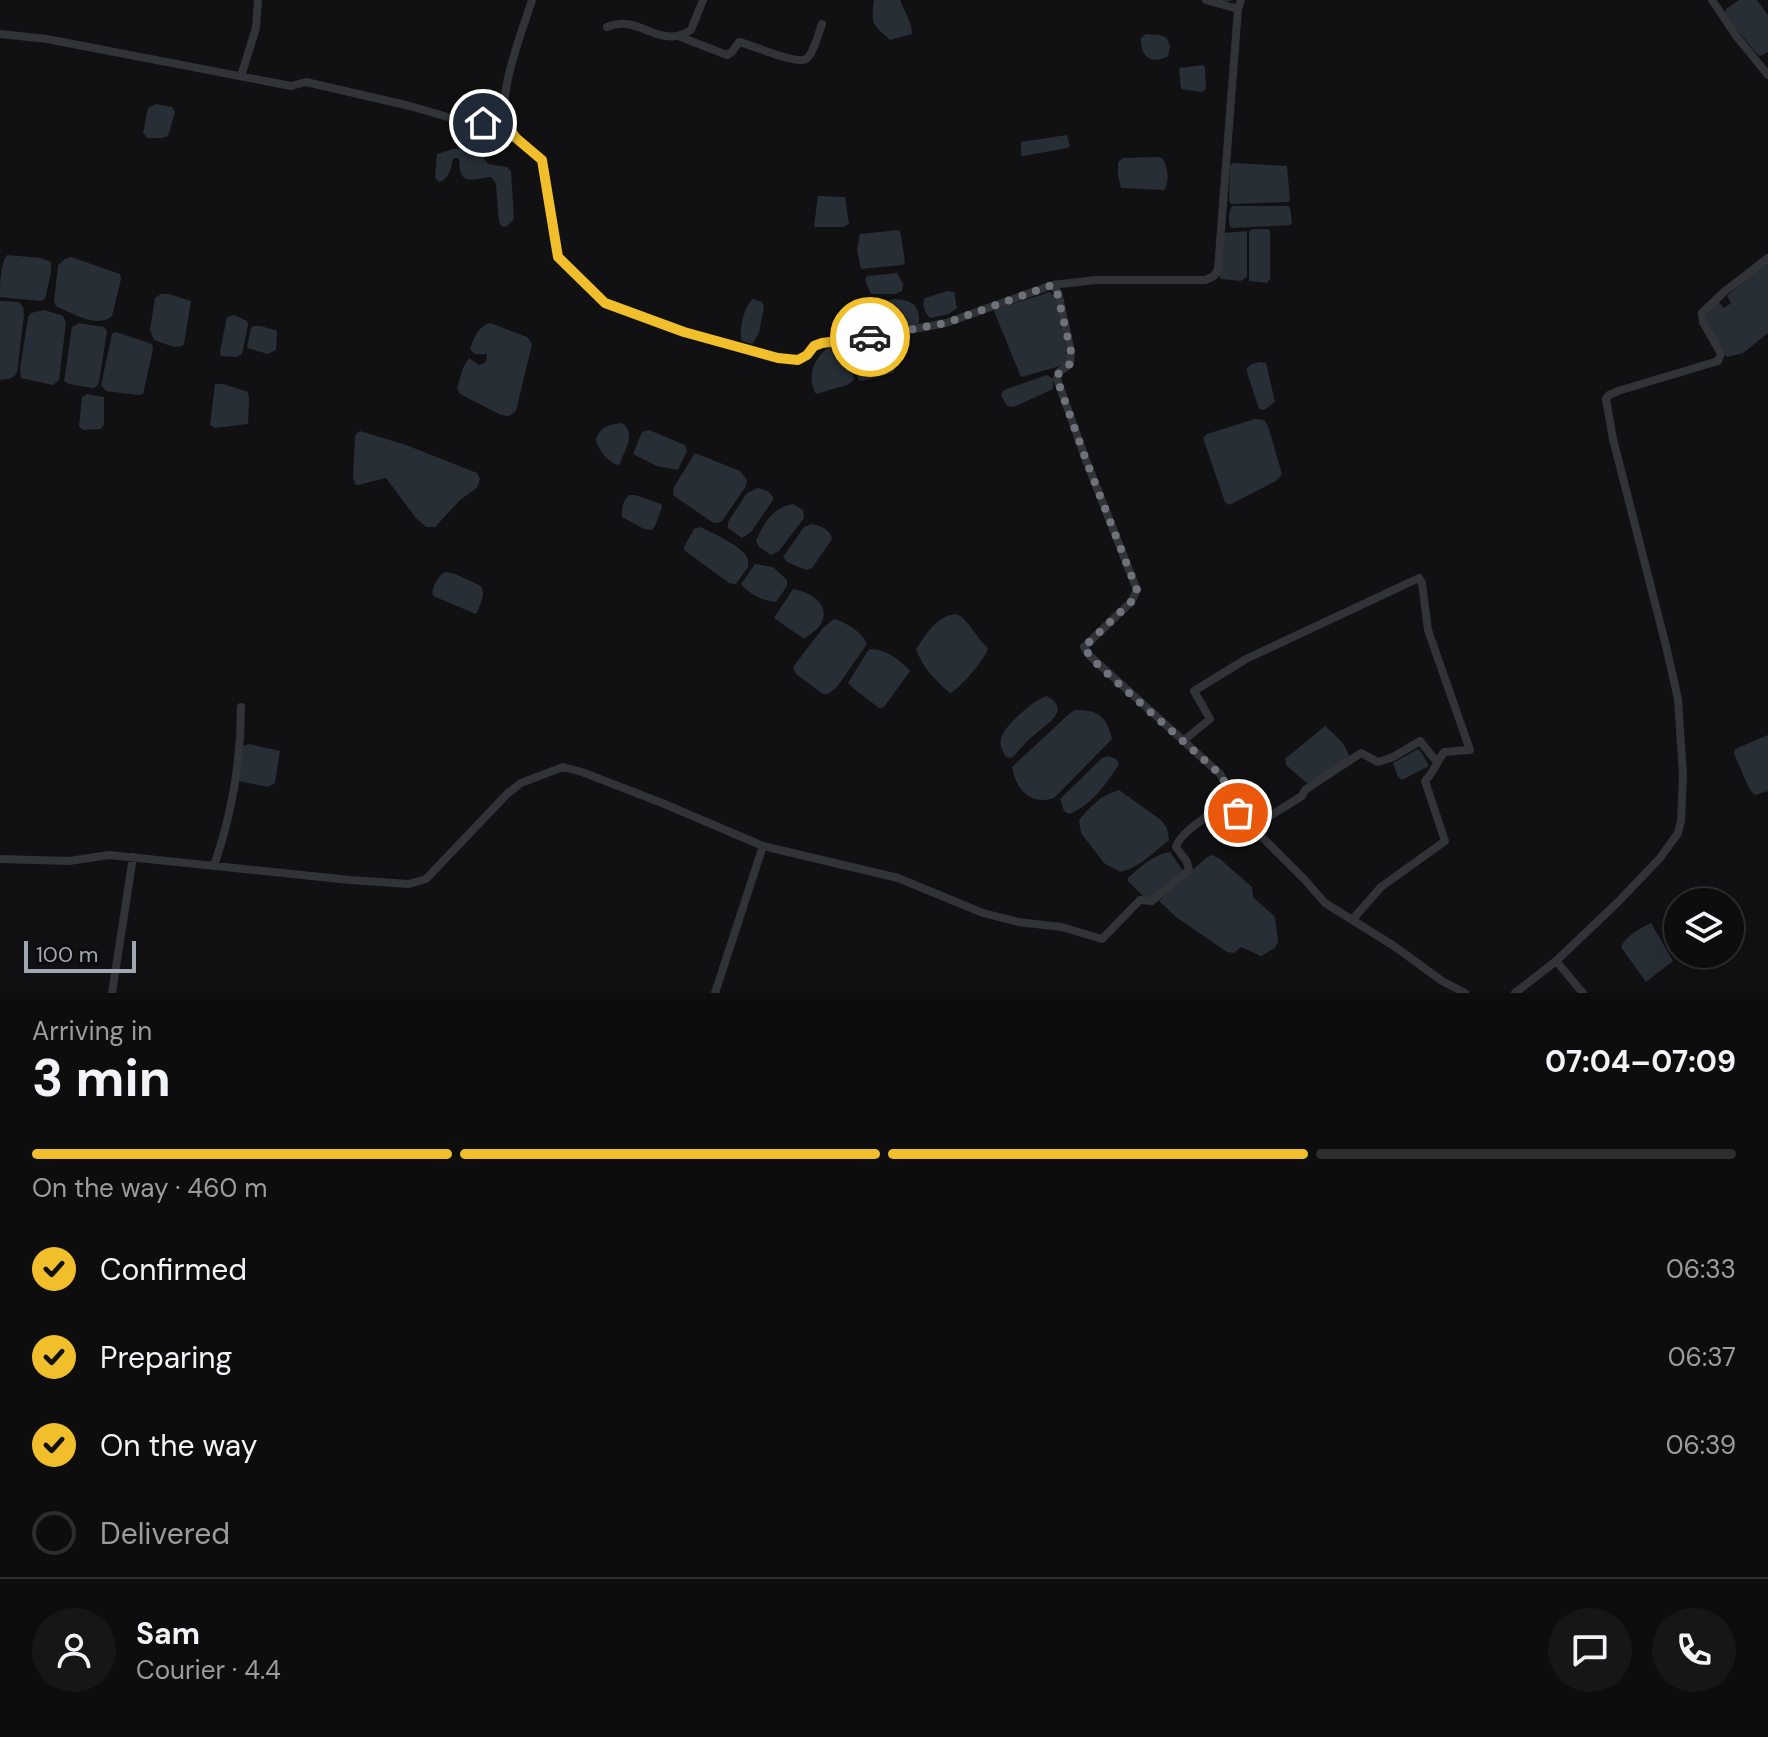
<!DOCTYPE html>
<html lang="en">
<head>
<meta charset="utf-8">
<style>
	body { margin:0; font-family:"DM Sans",sans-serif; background:#161617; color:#f1f3f6; height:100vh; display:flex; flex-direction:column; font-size:30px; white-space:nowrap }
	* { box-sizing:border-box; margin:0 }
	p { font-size:26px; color:#9a9c9e }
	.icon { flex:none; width:44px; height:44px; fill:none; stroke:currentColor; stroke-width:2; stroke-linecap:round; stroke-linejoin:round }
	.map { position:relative; height:993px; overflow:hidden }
	.sheet { display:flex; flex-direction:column; background:#0d0d0e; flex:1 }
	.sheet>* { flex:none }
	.buttons { position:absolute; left:1664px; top:888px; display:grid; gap:16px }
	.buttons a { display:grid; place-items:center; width:80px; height:80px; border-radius:50%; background:#0d0d0e; box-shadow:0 8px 32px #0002,0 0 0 2px #2d2d2e; font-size:40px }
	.scale { position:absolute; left:24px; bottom:20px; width:112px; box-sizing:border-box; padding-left:8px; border:4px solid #a2a6b3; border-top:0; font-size:22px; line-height:28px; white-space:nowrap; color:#a2a6b3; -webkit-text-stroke:6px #0c0c0e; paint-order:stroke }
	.pin { position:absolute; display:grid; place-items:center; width:68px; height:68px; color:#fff; margin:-34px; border:4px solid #fff; border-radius:50%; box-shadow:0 2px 8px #0007 }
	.courier { position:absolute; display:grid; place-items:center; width:80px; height:80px; margin:-40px; border:6px solid #f1bf2b; border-radius:50%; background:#fff; color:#222; box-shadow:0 2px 10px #0007 }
	.head em { font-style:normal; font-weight:700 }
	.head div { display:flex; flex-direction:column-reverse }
	.head { display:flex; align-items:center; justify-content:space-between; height:136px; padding:0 32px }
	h1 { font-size:52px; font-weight:700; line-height:60px }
	.bar { display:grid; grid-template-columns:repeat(4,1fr); gap:12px 8px; align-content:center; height:96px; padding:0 32px }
	.bar i { height:10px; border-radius:6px; background:#2d2d2e }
	.bar .current { background:#f1bf2b }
	.bar p { grid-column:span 4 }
	.line { display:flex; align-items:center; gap:20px; padding:0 32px; border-top:2px solid #2d2d2e }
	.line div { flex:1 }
	.round { display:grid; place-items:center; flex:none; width:84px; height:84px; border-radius:42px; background:#161617 }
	ol { padding:0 32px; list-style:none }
	li { display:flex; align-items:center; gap:24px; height:88px }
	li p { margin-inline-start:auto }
	li .icon { padding:8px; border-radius:50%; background:#f1bf2b; color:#111; stroke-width:4 }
	li:last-child { color:#9a9c9e }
	li i { width:44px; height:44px; border:4px solid #2d2d2e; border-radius:50% }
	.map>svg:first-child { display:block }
	.water { fill:#282e36 }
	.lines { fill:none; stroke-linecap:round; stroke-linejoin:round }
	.stream { stroke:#282e36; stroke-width:2 }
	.minor { stroke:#323338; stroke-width:8 }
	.done { stroke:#6f727b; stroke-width:8; stroke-dasharray:0 14.4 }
	.route { stroke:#f1bf2b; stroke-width:10 }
</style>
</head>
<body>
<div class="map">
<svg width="1768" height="993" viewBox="0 0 1768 993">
	<rect width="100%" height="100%" fill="#111113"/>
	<path class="water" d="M874 0H900L911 25 912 34 890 40C872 24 871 25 874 0Z
		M1739 0H1757L1768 15V52L1760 56 1757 54 1725 15 1726 9Z
		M1146 34 1159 35 1167 38 1170 46 1168 56C1152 65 1140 57 1141 38Z
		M1203 65 1205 68 1206 89 1202 92 1181 89 1179 68Z
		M156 104 172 107 175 112 168 136 162 138H148L143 133 148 108Z
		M1067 135 1070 146 1068 148 1023 156 1021 155V142Z
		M475 146 488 164 507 167 511 171 514 219 506 227 501 226 499 222 496 184 491 177C482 177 465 185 461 173 459 168 460 164 459 159L456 158 453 159C451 168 449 179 439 182L435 178 437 154 453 149Z
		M1158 157 1162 158C1168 166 1170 182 1164 190L1121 188 1118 175V162L1123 158Z
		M1234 163 1287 166 1290 200 1288 202 1231 204 1229 201 1230 165Z
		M818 196 845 197 849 224 843 227H814Z
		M1232 206H1288L1290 208 1292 223 1290 225 1231 228C1228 223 1228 212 1232 206Z
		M1252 229H1268L1270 231V279L1267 283 1249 281V231Z
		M899 230 901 235 905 263 902 265 861 269 857 249 860 234Z
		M1247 231V277L1241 281 1221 279 1219 276 1224 233Z
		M7 255 41 258 51 262V272L45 299 41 301 0 297C0 283 0 265 7 255Z
		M71 257 120 274 121 279 112 316C97 329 73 313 57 307L54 302 58 265 65 259Z
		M1768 261V333L1743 353 1727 357C1721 350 1703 325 1705 317 1706 312 1715 306 1719 302L1724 308 1731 303 1727 296Z
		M897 273 903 284 902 291 895 294H871L865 280 867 276Z
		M947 291 954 292 957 308 949 314 930 318C925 313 921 304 925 298Z
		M1050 292 1056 298 1068 360 1064 365 1021 377 994 311 999 308Z
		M161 294H169L191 301 184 344 182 346 174 347 154 340 150 330 155 298Z
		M753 299 762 302 764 306 759 333 752 344 742 341C738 330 744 307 753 299Z
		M894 299C911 300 920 304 919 323L910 327 874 323 869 318 867 309 875 303Z
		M0 301 19 302 23 307 24 315 17 373C13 379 6 379 0 380Z
		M44 310 63 316 66 323 59 380 53 385 21 378 20 369 28 317 31 313Z
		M234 315 247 321 248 325 242 354 236 357 221 356 220 351 227 317Z
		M79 323 104 327 107 331 99 382 97 386 93 388 69 384 64 381 72 327Z
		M490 323 527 337 532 344 516 411 509 416 501 415 460 394 457 388 463 368 469 358 479 365 486 362 487 354H475L470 349C474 338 478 326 490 323Z
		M253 326H261L277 331 276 350 268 354 247 348 251 328Z
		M116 332 152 344 153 349 143 394 138 395 106 391 101 385 112 334Z
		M896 341 900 343C900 352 898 366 893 373L862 381 858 380 853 350 854 346C871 347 880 347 896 341Z
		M830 347H842L848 351 854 380 847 385 816 394C806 377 814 356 830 347Z
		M1260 362 1266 363 1275 402 1264 410 1259 409 1247 372V368L1252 364Z
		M1047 375 1053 379V389L1014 407 1007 406 1001 395 1004 390Z
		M215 384H223L248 392 249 399 248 424 215 428 210 425Z
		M87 394 104 397V425L100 429 83 430 79 426 82 397Z
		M1255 419 1264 420 1268 426 1282 474 1276 481 1229 505 1225 502 1203 438 1207 434Z
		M622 423C637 434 624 450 620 464L618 465C608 462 597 449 596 439 600 427 610 424 622 423Z
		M649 430 685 445 687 451 678 470 657 466 633 454 642 432Z
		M360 431 406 445 477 473 480 479 477 488 460 500 435 527H426L416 518 386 478 358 485 355 484 353 477 355 438 356 434Z
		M695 453 740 471 747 480 746 486 722 521 718 523 712 522 673 495 674 487Z
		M758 488 768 491 773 497V500L751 532 742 538 728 528V522L747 493Z
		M629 495H635L661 504 662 507 655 526 652 530 644 529 622 517C621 510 623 500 629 495Z
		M793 504 803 510 804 518 779 551 771 555 759 547 756 541C763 524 773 507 793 504Z
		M812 524C821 526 830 529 832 539L812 568 806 570 787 562 783 557 804 527Z
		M700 527C711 532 737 544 745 554 749 560 748 561 748 567L736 584 729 583 684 550V547L694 529Z
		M755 564 773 567 787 580V586L776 602C765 602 747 593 741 584Z
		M447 572 455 574 481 586C486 593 480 606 476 614L433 596C431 588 437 579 443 573Z
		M793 589C807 591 828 602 823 619 821 627 811 634 804 639L774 618Z
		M950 615C953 615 955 614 958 615 966 617 979 641 988 648 986 658 960 689 950 693 937 682 922 667 916 649 926 635 933 621 950 615Z
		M834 619C846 622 863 633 867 644L837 687 828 694H823L796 674 793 667 823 628Z
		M870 649C886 649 899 659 910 671L884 707 879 708 853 688 848 683 867 652Z
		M1047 696C1073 711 1045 725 1033 736 1026 742 1020 749 1014 756L1011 758 1006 757C1003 752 999 745 1001 739 1003 726 1035 699 1047 696Z
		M1075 710C1099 710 1106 716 1112 739L1054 798C1030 806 1016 789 1012 767L1069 714Z
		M1325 726C1334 734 1347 744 1349 757L1309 785 1286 765 1285 759Z
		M1768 735V791L1755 795 1750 790 1734 754 1735 749Z
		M249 744 280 751 275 783 268 787 238 781 243 746Z
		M1416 750H1420L1429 766 1402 780 1398 777 1393 763Z
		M1108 756 1116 759 1119 764C1108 782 1090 807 1069 814L1064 811 1060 799 1102 758Z
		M1119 790 1161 820 1167 828 1169 840C1154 852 1139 868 1120 872L1104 863 1081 833 1079 820C1091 806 1101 795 1119 790Z
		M1170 852 1183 871 1158 895 1145 898 1128 881V878C1141 867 1152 855 1170 852Z
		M1212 855 1220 859 1252 887 1253 897 1275 917 1278 942 1275 948 1261 956 1241 947 1234 953 1227 952 1176 917 1159 901 1207 857Z
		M1651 923 1673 961 1646 982 1621 947C1626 936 1640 928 1651 923Z"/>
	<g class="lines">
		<path class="stream" d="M1221 0H1230"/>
		<path class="minor" d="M1206 0 1238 9
			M1712 0 1737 37 1768 75
			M607 27C639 13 659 51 691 30L703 0
			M0 34 47 39 291 86 306 82 410 106 458 120 508 127 516 138 542 160 558 257 605 303 684 332 778 358 798 360 807 355 814 346 822 343 871 337 946 323 1052 285 1058 292 1071 352 1070 364 1059 372 1057 379 1086 460 1137 590 1131 602 1084 647 1090 656 1220 774 1232 795 1229 801 1238 813 1305 880 1325 903 1394 946 1442 981 1465 993
			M678 36 727 55 732 52 739 42C753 45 795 65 806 59 813 55 819 32 822 24
			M241 76 256 28 258 0
			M508 127C494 101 523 29 532 0
			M1052 285 1096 280H1205L1214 276 1218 269 1238 9 1241 0
			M1183 741 1210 719 1194 691 1246 659 1419 578 1422 583 1428 630 1470 750 1444 752C1437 762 1434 772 1425 781L1445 841 1381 887 1352 920
			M1252 827 1302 796 1305 790 1361 753 1378 762 1393 757 1420 741 1437 762
			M0 859 69 861 109 855 350 880 409 884 426 879 508 793 521 783 563 767 582 772 662 803 763 846 898 878 983 913 1018 922 1062 927 1102 939 1140 900 1152 901 1189 870 1187 862 1176 847C1180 831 1215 812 1229 801
			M214 866C232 814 241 761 241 707
			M1556 961 1583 993
			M112 993 133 857
			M715 993 763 846
			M1515 993 1556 961 1618 902 1660 858 1678 833 1681 821 1683 775 1678 699 1666 646 1613 439 1606 399 1609 395 1618 391 1718 361 1721 354 1703 322 1702 313 1724 292 1768 258"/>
	</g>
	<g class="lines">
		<path class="done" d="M870 337 946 323 1052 285 1056 288 1071 352 1070 364 1059 372 1057 379 1086 460 1137 590 1131 602 1084 647 1090 656 1100 667 1220 774 1232 795 1229 801 1238 813"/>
		<path class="route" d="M483 123 508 127 516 138 542 160 558 257 605 303 684 332 778 358 798 360 807 355 814 346 822 343 870 337"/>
	</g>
</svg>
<div class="buttons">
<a><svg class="icon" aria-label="layers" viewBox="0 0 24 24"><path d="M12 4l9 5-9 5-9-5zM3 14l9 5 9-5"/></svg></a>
</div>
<div class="scale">100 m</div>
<div class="pin" style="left:1238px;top:813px;background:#ea580c"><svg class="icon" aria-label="bag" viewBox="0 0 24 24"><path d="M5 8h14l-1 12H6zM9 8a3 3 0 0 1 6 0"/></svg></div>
<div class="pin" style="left:483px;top:123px;background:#1f2937"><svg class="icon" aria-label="home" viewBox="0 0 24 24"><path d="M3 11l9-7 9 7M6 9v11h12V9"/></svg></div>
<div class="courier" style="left:870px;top:337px"><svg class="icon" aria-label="car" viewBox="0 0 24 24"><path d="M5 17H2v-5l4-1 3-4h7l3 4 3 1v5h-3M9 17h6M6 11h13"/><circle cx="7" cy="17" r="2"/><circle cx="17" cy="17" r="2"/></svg></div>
</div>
<section class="sheet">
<div class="head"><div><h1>3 min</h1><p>Arriving in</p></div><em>07:04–07:09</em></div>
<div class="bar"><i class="current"></i><i class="current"></i><i class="current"></i><i></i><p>On the way · 460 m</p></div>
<ol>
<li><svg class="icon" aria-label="check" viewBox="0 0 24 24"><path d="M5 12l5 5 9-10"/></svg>Confirmed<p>06:33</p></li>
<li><svg class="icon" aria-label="check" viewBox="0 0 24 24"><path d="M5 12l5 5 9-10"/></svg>Preparing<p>06:37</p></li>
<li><svg class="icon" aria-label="check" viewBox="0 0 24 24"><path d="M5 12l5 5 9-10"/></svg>On the way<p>06:39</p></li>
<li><i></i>Delivered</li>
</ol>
<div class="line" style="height:144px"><a class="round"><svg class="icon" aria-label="person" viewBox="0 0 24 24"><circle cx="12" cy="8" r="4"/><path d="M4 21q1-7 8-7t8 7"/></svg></a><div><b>Sam</b><p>Courier · 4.4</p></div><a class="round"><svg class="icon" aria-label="chat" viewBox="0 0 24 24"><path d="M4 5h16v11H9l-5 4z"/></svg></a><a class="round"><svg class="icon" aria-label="phone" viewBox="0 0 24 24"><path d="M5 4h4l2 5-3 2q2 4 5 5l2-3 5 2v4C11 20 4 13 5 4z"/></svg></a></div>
</section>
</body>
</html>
